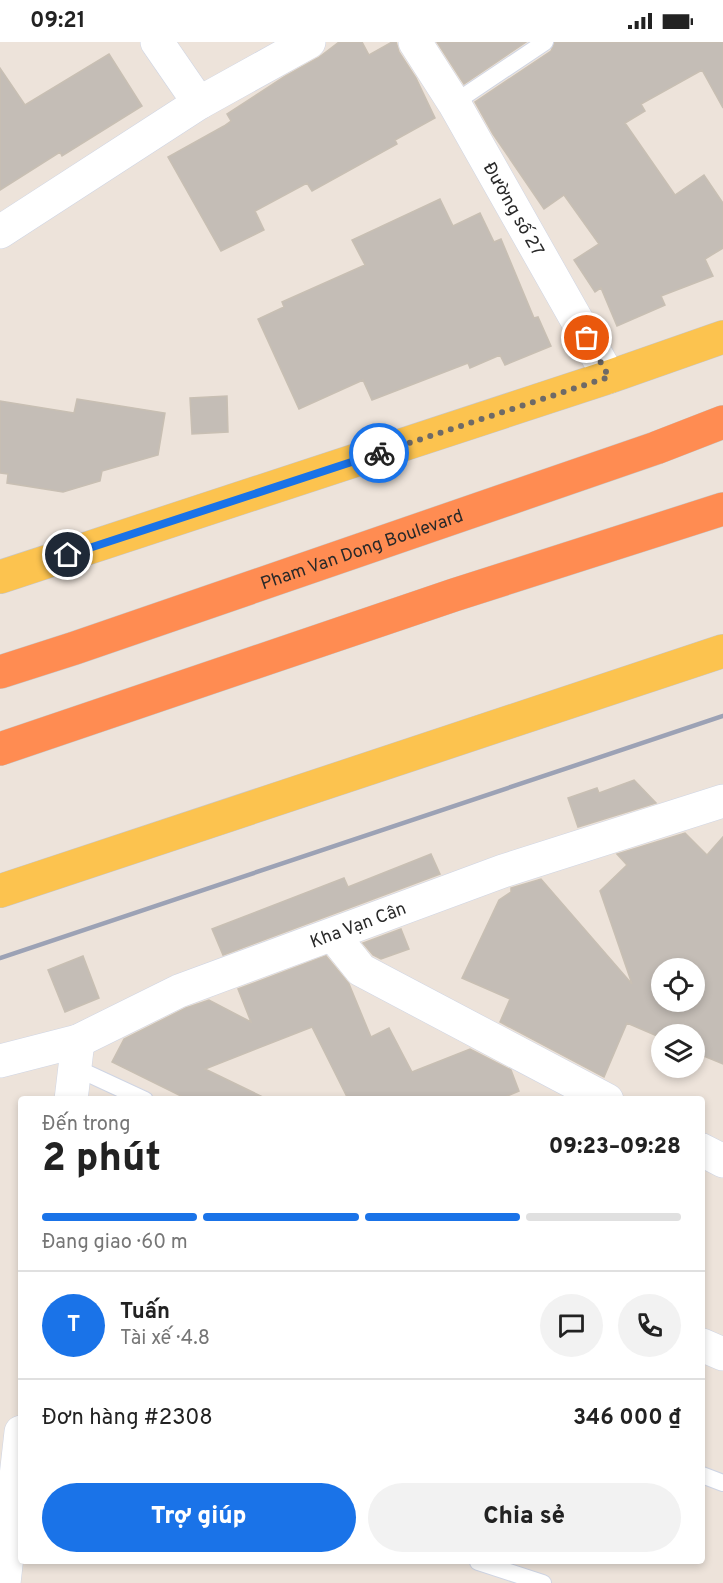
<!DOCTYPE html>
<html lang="vi">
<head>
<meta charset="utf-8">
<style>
	body { margin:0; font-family:Overpass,sans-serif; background:#f2f2f2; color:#222; height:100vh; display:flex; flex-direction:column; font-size:22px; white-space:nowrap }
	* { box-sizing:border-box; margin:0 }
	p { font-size:20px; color:#767676 }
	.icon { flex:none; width:33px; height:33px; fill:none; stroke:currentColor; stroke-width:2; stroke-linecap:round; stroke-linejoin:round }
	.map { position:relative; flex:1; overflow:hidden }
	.side { position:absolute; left:18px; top:1054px; width:687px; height:468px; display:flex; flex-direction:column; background:#fff; border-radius:6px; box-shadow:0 3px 9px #0003 }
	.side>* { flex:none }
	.controls { position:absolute; left:651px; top:916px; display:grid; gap:12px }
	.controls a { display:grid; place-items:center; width:54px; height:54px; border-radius:50%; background:#fff; box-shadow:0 3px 9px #0003; font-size:30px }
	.pin { position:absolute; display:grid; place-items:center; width:51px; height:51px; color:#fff; margin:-26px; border:3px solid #fff; border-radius:50%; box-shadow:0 2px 6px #0007 }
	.courier { position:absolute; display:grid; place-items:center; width:60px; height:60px; margin:-30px; border:4px solid #1a73e8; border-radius:50%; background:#fff; color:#222; box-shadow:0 2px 8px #0007 }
	.headline em { font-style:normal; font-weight:800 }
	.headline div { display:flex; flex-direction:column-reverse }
	.headline { display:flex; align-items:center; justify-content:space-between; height:102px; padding:0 24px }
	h1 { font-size:39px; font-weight:800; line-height:45px }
	.bar { display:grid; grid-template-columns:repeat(4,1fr); gap:9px 6px; align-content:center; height:72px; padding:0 24px }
	.bar i { height:8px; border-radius:4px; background:#e0e0e0 }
	.bar .on { background:#1a73e8 }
	.bar p { grid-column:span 4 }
	.line { display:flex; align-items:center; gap:15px; padding:0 24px; border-top:2px solid #e0e0e0 }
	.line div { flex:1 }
	.round { display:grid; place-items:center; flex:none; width:63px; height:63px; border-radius:32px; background:#f2f2f2 }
	.primary-button { display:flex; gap:12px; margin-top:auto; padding:12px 24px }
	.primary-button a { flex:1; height:69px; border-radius:36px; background:#1a73e8; color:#fff; font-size:24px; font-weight:800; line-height:69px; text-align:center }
	.primary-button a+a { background:#f2f2f2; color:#222 }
	.status { display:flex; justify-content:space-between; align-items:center; height:42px; padding:0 30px; background:#fff; direction:ltr }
	.status svg { height:16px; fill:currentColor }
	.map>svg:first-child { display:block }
	.building { fill:#c4bdb6; stroke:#c8bfb3; stroke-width:1.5; fill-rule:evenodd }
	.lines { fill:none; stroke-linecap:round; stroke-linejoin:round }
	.lane-casing { stroke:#cfd5e4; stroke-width:18 }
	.street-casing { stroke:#cfd5e4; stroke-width:34 }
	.secondary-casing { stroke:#cfd5e4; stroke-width:34 }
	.primary-casing { stroke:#c7c7c7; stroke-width:34 }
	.highway-casing { stroke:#c7c7c7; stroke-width:34 }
	.lane { stroke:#fff; stroke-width:16 }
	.street { stroke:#fff; stroke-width:33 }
	.secondary { stroke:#fff; stroke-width:33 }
	.primary { stroke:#fcc34f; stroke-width:33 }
	.highway { stroke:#ff8c52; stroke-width:33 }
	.rail { stroke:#9ca2b5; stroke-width:4.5 }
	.done { stroke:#6e6a67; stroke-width:6; stroke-dasharray:0 10.8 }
	.route { stroke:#1a73e8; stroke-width:8 }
	.labels { text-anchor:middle; stroke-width:4.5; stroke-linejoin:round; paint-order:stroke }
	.street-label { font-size:18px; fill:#292929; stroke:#fff }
</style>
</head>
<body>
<div class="status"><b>09:21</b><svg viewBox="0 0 49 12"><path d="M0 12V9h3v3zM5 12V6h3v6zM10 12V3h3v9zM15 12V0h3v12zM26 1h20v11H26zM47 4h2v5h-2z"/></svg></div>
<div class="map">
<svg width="723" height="1541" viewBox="0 0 723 1541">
	<rect width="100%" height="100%" fill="#ede3da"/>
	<path class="building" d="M339 0H362L369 13 392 0H396L399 10 416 36 435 76 395 98 397 102 312 149 307 141 255 169 264 188 221 209 168 115 224 84 231 79 227 72 284 35 318 16Z
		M437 0H526L464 42Z
		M555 0H723V66L702 28 641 62 645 69 625 81 675 153 704 133 723 161V206L705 217 713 234 661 254 665 263 617 284 601 246 595 250 574 218 599 202 564 153 544 167 493 92 475 60 551 9Z
		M109 12 142 64 62 114 60 110 0 148V26L25 63Z
		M440 157 453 184 480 171 494 200 501 197 534 276 538 275 551 304 505 323 500 313 470 326 468 321 372 358 363 338 299 367 258 277 284 265 282 260 365 223 352 198Z
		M227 354 228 390 192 392 190 356Z
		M77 357 165 371 158 413 102 429 100 439 63 450 7 441 8 432 0 431V359L74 371Z
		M634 738 656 761 578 785 568 756 597 746 599 751Z
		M685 791 707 813 723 795V1022L694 1010V993H662V996L627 981 604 1035 500 980 510 957 462 936 499 858 511 850V846L541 837 632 942 600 849 627 823 617 812ZM662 927H694V960H662Z
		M431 812 440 832 223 913 212 887 344 836 348 845Z
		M401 887 409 907 381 917 373 913 363 901Z
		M83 914 99 956 65 970 48 928Z
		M326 914 349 942 371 995 389 986 412 1030 470 1007 511 1028 519 1049 498 1058H346L347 1055 312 985 205 1027 269 1058H189L112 1020 124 997 186 966 209 958 251 980 238 947Z"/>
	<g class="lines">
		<g class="lane-casing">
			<path id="lane" d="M454 61 545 0
				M76 1026 145 1058
				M702 1433 723 1441
				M478 1520 543 1541"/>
		</g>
		<g class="street-casing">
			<g id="street">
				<path d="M157 0 199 61"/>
				<path d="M0 190 199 61 309 0"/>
				<path d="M333 893 361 928 607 1058"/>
				<path id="s1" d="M0 1019 78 999 179 949 503 829 723 759"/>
				<path d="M71 1058 78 999"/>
				<path d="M702 1108 723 1119"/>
				<path d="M702 1303 723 1312"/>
				<path d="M4 1541 21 1390"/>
			</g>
		</g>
		<g class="secondary-casing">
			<g id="secondary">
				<path id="s2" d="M415 0 454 61 609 335"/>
			</g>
		</g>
		<g class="primary-casing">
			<path id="primary" d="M0 535 609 335 723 295
				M0 849 723 609"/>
		</g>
		<g class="highway-casing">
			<g id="highway">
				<path id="s3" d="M0 630 75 606 656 406 723 380"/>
				<path d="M0 707 454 553 723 467"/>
			</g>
		</g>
		<use href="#lane" class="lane"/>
		<use href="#street" class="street"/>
		<use href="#secondary" class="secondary"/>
		<use href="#primary" class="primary"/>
		<use href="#highway" class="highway"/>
		<path class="rail" d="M0 916 723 674"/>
	</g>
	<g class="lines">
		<path class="done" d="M379 411 609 335 587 296"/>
		<path class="route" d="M68 513 379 411"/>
	</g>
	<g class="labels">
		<g class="street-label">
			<text dy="6" stroke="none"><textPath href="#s2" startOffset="194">Đường số 27</textPath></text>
			<text dy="6" stroke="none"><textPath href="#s3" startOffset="382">Pham Van Dong Boulevard</textPath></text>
			<text dy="6" stroke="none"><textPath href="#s1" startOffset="384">Kha Vạn Cân</textPath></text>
		</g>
	</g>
</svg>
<div class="controls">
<a><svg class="icon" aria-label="locate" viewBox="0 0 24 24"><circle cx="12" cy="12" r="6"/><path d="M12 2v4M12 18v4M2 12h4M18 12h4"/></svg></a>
<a><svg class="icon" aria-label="layers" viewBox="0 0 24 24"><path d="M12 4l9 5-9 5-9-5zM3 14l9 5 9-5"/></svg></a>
</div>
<div class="pin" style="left:587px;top:296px;background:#ea580c"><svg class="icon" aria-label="bag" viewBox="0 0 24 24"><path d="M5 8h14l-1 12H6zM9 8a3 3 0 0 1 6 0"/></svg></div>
<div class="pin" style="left:68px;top:513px;background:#1f2937"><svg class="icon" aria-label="home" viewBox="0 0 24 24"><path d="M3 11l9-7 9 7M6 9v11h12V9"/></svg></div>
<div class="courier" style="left:379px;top:411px"><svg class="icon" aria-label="bike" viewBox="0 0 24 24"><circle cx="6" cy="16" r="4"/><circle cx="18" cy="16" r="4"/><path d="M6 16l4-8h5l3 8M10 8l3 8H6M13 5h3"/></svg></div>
<section class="side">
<div class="headline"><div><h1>2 phút</h1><p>Đến trong</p></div><em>09:23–09:28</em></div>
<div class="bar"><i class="on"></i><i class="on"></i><i class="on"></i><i></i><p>Đang giao · 60 m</p></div>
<div class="line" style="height:108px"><b class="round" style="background:#1a73e8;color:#fff">T</b><div><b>Tuấn</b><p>Tài xế · 4.8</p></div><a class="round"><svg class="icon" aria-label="chat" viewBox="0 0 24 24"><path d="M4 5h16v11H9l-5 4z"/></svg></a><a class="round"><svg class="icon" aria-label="phone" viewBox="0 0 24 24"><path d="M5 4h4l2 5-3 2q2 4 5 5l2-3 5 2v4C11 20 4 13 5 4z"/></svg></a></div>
<div class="line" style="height:78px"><div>Đơn hàng #2308</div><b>346 000 ₫</b></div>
<div class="primary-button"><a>Trợ giúp</a><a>Chia sẻ</a></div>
</section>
</div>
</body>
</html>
